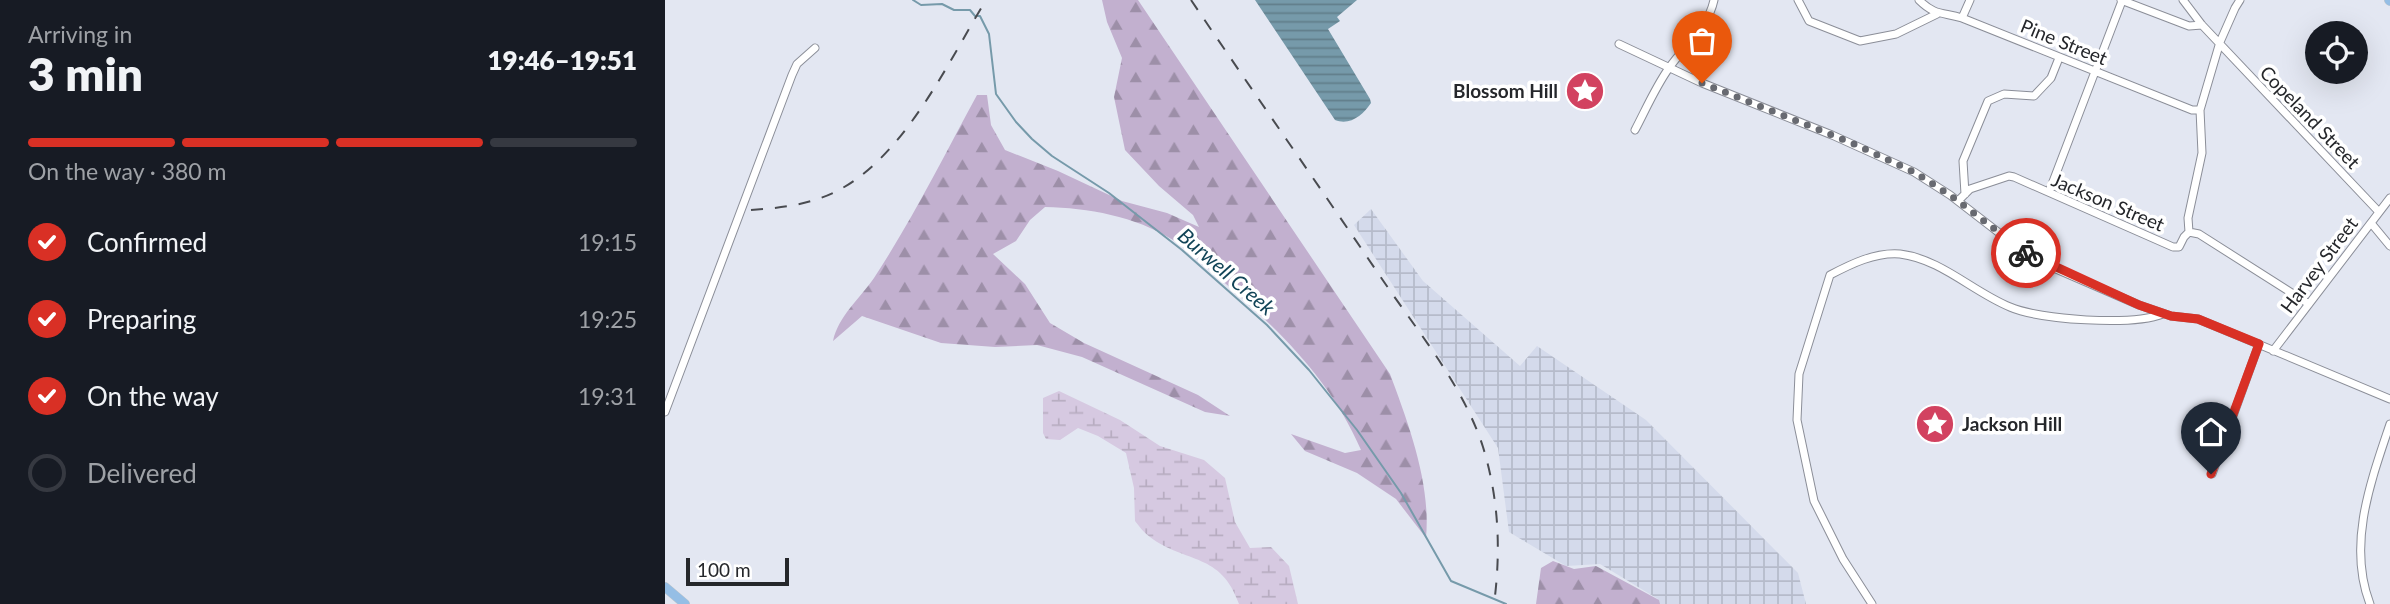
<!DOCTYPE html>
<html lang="en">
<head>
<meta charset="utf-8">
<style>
	body { margin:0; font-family:Lato,sans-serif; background:#20242c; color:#f1f3f6; height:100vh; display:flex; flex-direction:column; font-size:26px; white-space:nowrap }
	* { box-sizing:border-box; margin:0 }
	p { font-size:23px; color:#9ea1a6 }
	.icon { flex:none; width:38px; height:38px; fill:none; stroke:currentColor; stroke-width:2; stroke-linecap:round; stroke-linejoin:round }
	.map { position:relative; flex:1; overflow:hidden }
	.details { display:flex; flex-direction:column; background:#171b24; width:665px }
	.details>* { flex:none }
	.tools { position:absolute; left:1640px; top:21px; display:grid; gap:14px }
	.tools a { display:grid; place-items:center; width:63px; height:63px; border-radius:50%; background:#171b24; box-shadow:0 7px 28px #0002; font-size:35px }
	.scale { position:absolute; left:21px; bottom:18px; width:103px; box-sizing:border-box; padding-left:7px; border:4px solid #25272b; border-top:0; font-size:19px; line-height:24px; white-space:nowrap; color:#25272b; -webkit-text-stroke:5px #fff; paint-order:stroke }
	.pin { position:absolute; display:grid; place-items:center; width:60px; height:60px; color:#fff; margin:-72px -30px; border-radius:50% 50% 50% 0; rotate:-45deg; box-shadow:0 0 7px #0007 }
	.pin .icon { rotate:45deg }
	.courier { position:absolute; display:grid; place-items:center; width:70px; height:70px; margin:-35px; border:5px solid #d93025; border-radius:50%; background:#fff; color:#222; box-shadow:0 2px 9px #0007 }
	.summary em { font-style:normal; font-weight:800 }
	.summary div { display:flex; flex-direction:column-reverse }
	.summary { display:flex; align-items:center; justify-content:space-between; height:119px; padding:0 28px }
	h1 { font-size:46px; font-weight:800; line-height:52px }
	.bar { display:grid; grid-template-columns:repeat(4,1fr); gap:10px 7px; align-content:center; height:84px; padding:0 28px }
	.bar i { height:9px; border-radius:5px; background:#363941 }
	.bar .active { background:#d93025 }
	.bar p { grid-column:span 4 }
	ol { padding:0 28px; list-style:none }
	li { display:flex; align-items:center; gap:21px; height:77px }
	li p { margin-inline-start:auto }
	li .icon { padding:7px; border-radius:50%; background:#d93025; color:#fff; stroke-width:4 }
	li:last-child { color:#9ea1a6 }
	li i { width:38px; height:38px; border:4px solid #363941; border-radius:50% }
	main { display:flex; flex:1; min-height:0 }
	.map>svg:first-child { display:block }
	.industrial { fill:url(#industrial-grid) }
	.forest { fill:url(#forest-firs) }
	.wetland { fill:url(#wetland-marsh) }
	.water { fill:url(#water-rules) }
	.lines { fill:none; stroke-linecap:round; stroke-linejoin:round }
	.stream { stroke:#769aaa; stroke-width:2 }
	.minor-casing { stroke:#8b8e98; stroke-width:9 }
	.major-casing { stroke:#c6c7c8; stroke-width:10 }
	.minor { stroke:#fff; stroke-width:7 }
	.major { stroke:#95bee5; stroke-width:9 }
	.rail { stroke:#494b50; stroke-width:2; stroke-dasharray:12 12; stroke-linecap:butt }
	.done { stroke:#686a71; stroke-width:7; stroke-dasharray:0 12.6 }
	.route { stroke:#d93025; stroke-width:9 }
	.labels { text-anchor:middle; stroke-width:7; stroke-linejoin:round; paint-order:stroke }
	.street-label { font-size:19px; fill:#25272b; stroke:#fff }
	.poi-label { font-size:19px; font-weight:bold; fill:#25272b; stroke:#fff; text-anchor:end }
	.water-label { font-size:21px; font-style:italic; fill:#114457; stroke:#fff }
</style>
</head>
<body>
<main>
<section class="details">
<div class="summary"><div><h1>3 min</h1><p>Arriving in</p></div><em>19:46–19:51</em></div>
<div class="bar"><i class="active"></i><i class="active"></i><i class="active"></i><i></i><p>On the way · 380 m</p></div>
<ol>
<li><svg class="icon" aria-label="check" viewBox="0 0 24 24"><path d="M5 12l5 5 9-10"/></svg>Confirmed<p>19:15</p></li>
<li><svg class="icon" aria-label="check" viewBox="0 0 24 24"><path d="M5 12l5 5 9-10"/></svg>Preparing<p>19:25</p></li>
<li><svg class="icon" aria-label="check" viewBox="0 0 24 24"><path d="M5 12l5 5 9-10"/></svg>On the way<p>19:31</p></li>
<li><i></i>Delivered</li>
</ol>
</section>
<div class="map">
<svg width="1725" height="604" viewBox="0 0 1725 604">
	<defs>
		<pattern id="industrial-grid" width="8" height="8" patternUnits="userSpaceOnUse" patternTransform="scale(1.75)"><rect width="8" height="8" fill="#d4daeb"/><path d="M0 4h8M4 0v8" fill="none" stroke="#b6bbca"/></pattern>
		<pattern id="forest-firs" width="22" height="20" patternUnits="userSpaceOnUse" patternTransform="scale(1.75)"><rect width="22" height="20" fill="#c2b0cf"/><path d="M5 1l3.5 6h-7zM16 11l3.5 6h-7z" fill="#9d8fa8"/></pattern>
		<pattern id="wetland-marsh" width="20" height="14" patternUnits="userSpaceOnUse" patternTransform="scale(1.75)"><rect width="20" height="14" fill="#d6c9e1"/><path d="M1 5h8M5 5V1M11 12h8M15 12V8" fill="none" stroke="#b8adc1"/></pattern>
		<pattern id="water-rules" width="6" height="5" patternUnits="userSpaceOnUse" patternTransform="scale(1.75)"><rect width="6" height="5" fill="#769aaa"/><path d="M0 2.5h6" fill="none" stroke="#617e8b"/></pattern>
	</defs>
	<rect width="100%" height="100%" fill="#e3e7f2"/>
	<path class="industrial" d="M706 209 758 281 855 366 872 346 981 420 1133 573 1141 604H992L993 599 935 564 901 566 844 532 833 448 689 225Z"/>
	<path class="forest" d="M437 0H473L725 374C744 425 766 484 761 538L731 499 692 473 640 451 626 434 680 453 696 450C665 378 612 328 554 278 539 266 525 249 508 240 470 216 423 208 380 207L365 220 351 241 328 254 360 284 385 323 419 343 533 395 565 416 540 412 417 357 372 345 330 347 276 343 197 316 168 341C173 317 195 298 209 278 247 220 279 156 312 95H322L326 125 340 150 393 171 457 201 502 213 534 227 528 215 494 186 460 150 449 97 457 58 442 22Z
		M888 561 909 569 931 566 994 600 995 604H871L876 568Z"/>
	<path class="wetland" d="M394 391 455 420 495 446 539 460 560 478 570 522 585 548 606 547 624 566 633 604H574C556 552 521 564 485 537 479 533 474 526 470 521L469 488 461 453 433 436 413 428 395 440 381 439 378 433V398Z"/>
	<path class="water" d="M590 0H692L672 17 675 21 663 29 705 99 706 103C698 115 685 126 670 120Z"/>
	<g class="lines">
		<path class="stream" d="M248 0 256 5 277 4 289 10H305L310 16H315L324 34 331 94 351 122 367 139 387 156 444 193 517 250 602 325 644 370 692 430 736 493 786 581 841 604"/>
		<g class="minor-casing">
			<path id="minor" d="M1133 0 1144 21 1195 41 1231 34 1272 14
				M1254 0C1270 16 1278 12 1297 18L1527 110H1535
				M1456 0 1524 26 1537 25
				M1518 0 1537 25 1714 212
				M1297 18 1305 0
				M954 44 1037 83 1167 135 1249 172 1285 195 1355 249 1382 265 1474 305 1506 316 1533 319 1725 399
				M970 130C981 109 991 86 1004 68 1020 45 1043 28 1049 0
				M1384 192 1457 1
				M1300 194 1298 161 1323 101 1339 94 1369 96 1386 78 1394 58
				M1293 201 1305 189 1344 176 1349 177 1508 247H1514L1519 237 1524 232 1534 234 1644 304
				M1706 223 1725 246
				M1524 232 1523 218 1537 153 1535 110 1555 42 1570 8 1575 0
				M1608 351 1725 198
				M0 412 127 75 132 64 150 48
				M1547 474 1594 344
				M1207 604 1178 559 1149 501 1132 420 1134 374 1165 275C1186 264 1210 252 1235 254 1276 259 1308 292 1345 307 1375 320 1467 326 1498 314
				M1705 604C1682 544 1706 481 1725 424"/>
		</g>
		<g class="major-casing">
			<path id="major" d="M1724 0 1725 1
				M0 587 20 604"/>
		</g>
		<use href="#minor" class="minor"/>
		<use href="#major" class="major"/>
		<path class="rail" d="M526 0C589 93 654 186 717 279 753 332 798 385 818 447 834 499 836 551 829 604
			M86 210C115 208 143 205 170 192 239 158 282 64 321 0"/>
	</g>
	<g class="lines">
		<path class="done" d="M1037 83 1187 143 1249 172 1285 195 1361 253"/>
		<path class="route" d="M1361 253 1474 305 1506 316 1533 319 1594 344 1546 474"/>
	</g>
	<defs>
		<g id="sight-disc" transform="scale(2.0125)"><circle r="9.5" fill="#d24260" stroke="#fff"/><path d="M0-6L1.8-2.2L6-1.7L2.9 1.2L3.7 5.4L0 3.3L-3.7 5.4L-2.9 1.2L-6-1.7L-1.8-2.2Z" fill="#fff"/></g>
	</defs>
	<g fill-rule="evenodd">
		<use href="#sight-disc" x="920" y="91"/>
		<use href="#sight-disc" x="1270" y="424"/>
	</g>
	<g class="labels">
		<g class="street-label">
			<text transform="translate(1399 42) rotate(22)" y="7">Pine Street</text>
			<text transform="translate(1645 117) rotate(46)" y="7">Copeland Street</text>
			<text transform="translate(1443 202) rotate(23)" y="7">Jackson Street</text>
			<text transform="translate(1654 265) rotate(-53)" y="7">Harvey Street</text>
		</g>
		<g class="poi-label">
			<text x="893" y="98">Blossom Hill</text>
			<text x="1297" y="431" text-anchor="start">Jackson Hill</text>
		</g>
		<g class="water-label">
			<text transform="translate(561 272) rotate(41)" y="7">Burwell Creek</text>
		</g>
	</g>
</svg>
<div class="tools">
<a><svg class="icon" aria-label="locate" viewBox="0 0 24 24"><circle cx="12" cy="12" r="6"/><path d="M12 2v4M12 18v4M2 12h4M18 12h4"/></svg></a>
</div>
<div class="scale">100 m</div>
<div class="pin" style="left:1037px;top:83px;background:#ea580c"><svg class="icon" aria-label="bag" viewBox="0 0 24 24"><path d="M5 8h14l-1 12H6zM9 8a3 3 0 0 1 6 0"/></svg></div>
<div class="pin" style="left:1546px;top:474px;background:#1f2937"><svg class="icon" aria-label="home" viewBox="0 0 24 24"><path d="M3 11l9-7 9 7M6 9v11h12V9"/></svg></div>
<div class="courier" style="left:1361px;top:253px"><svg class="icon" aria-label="bike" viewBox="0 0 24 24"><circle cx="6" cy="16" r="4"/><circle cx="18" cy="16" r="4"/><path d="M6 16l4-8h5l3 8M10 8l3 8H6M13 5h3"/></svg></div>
</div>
</main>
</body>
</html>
